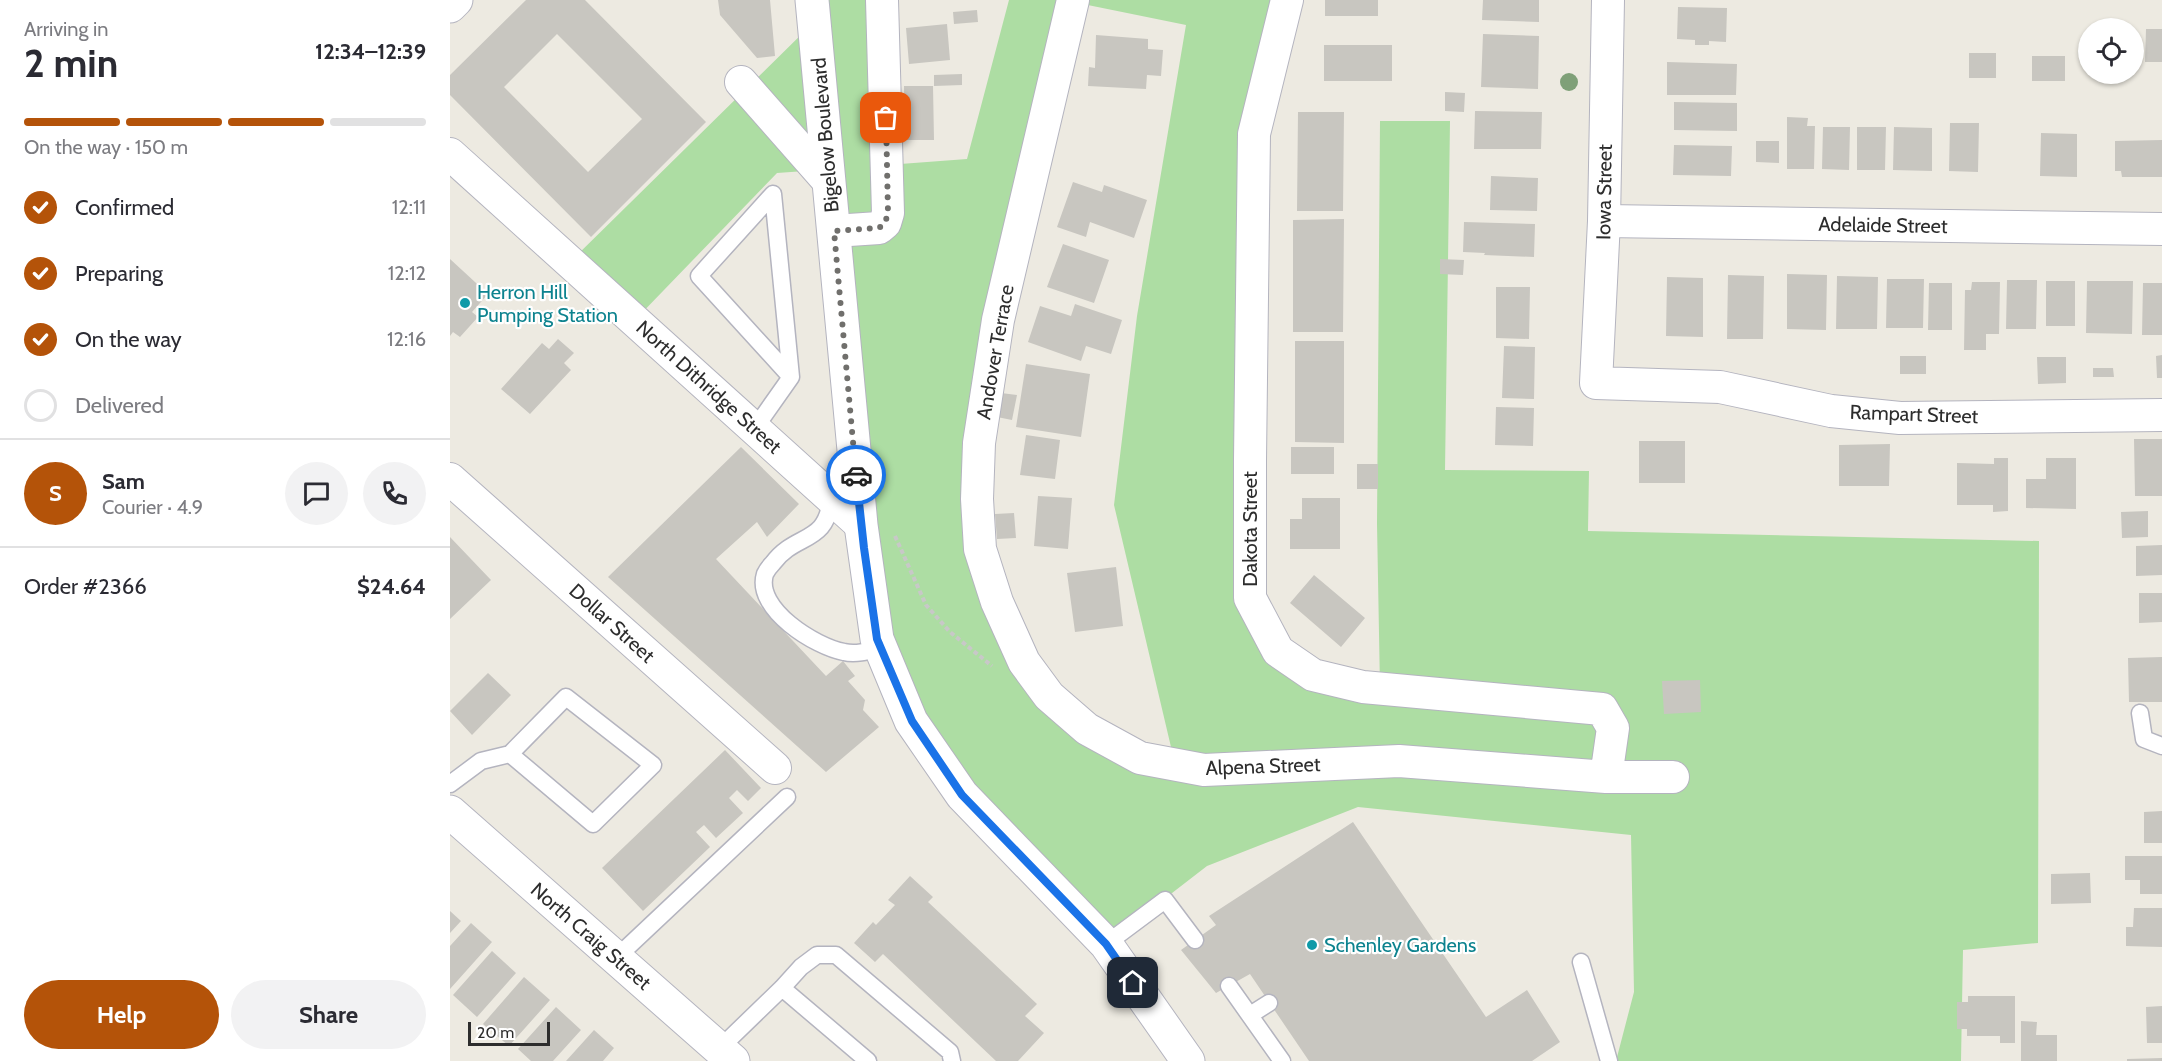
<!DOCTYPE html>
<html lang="en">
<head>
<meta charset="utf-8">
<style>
	body { margin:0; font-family:Cabin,sans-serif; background:#f2f2f3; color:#2b2b33; height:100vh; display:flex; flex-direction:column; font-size:22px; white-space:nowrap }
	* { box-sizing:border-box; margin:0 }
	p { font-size:20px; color:#7c7c81 }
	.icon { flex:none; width:33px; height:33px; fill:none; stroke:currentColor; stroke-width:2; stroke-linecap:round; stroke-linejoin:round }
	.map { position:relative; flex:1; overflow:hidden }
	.sheet { display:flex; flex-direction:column; background:#fff; width:450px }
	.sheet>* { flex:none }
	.controls { position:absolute; left:1628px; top:18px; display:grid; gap:12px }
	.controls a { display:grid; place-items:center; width:66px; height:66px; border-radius:50%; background:#fff; box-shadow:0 2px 4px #0004; font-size:30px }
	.scale { position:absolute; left:18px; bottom:15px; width:82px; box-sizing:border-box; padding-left:6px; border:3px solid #2d2d2d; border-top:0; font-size:16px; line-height:21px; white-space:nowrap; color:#2d2d2d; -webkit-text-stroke:4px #fff; paint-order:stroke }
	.pin { position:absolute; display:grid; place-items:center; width:51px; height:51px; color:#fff; margin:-26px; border-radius:12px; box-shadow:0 3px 9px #0006 }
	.courier { position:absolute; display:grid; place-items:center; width:60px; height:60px; margin:-30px; border:4px solid #1a73e8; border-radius:50%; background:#fff; color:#222; box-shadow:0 2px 8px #0007 }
	.overview em { font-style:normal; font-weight:800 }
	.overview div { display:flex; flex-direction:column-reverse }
	.overview { display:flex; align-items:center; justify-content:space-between; height:102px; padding:0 24px }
	h1 { font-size:39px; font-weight:800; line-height:45px }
	.bar { display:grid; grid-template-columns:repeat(4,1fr); gap:9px 6px; align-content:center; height:72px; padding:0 24px }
	.bar i { height:8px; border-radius:4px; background:#e1e1e2 }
	.bar .current { background:#b45309 }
	.bar p { grid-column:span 4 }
	.line { display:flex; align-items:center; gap:15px; padding:0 24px; border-top:2px solid #e1e1e2 }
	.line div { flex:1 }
	.round { display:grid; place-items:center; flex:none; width:63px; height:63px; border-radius:32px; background:#f2f2f3 }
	ol { padding:0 24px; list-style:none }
	li { display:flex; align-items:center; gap:18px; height:66px }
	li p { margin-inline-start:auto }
	li .icon { padding:6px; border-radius:50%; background:#b45309; color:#fff; stroke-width:4 }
	li:last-child { color:#7c7c81 }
	li i { width:33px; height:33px; border:3px solid #e1e1e2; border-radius:50% }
	.button { display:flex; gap:12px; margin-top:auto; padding:12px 24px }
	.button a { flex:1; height:69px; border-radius:36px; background:#b45309; color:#fff; font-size:24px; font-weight:800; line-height:69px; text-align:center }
	.button a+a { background:#f2f2f3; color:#2b2b33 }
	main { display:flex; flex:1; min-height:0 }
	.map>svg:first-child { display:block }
	.green { fill:#addda3; fill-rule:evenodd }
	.building { fill:#c8c6c0; fill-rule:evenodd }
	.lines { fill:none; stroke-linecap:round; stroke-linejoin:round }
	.lane-casing { stroke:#b4b4bf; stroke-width:19 }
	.street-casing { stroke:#b4b4bf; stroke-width:34 }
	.secondary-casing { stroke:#b4b4bf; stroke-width:35 }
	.path { stroke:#c8c8c8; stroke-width:4; stroke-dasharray:4.5 3; stroke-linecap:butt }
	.lane { stroke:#fff; stroke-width:16 }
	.street { stroke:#fff; stroke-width:32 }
	.secondary { stroke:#fff; stroke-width:33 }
	.tree { fill:#7fa078 }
	.done { stroke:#706f6c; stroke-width:6; stroke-dasharray:0 10.8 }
	.route { stroke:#1a73e8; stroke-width:8 }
	.culture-dot { fill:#0f9aa8; stroke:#fff; stroke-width:2 }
	.labels { text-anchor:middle; stroke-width:4.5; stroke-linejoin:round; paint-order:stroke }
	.street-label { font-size:20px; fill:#2d2d2d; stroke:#fff }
	.culture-label { font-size:20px; fill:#0d838f; stroke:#fff; text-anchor:start }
</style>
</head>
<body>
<main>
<section class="sheet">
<div class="overview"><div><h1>2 min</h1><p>Arriving in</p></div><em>12:34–12:39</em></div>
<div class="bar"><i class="current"></i><i class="current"></i><i class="current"></i><i></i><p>On the way · 150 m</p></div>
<ol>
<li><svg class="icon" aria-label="check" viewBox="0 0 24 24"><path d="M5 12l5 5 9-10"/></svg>Confirmed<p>12:11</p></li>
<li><svg class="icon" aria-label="check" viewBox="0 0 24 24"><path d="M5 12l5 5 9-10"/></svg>Preparing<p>12:12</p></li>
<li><svg class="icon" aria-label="check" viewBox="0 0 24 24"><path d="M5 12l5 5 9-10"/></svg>On the way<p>12:16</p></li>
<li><i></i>Delivered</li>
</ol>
<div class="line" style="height:108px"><b class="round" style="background:#b45309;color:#fff">S</b><div><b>Sam</b><p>Courier · 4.9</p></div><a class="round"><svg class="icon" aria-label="chat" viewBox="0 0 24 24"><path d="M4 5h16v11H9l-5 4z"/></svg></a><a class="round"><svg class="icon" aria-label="phone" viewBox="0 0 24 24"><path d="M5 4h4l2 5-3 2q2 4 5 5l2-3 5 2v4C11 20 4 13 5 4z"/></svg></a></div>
<div class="line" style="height:78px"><div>Order #2366</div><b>$24.64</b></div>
<div class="button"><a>Help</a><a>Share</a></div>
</section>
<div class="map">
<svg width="1712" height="1061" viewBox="0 0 1712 1061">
	<rect width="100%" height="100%" fill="#edeae1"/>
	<path class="green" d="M362 0H432L437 165 517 159 559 0H837L804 134 800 598 828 651 930 688 927 524 930 121H1000L995 470 1139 471 1138 531 1589 541 1588 943 1513 950 1511 1061H1166L1184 992 1181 835 908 807 757 866 656 944 512 795 427 639 369 170 327 173 185 320 120 262 364 22ZM623 2 736 25 687 316 664 505 725 764 599 696 530 549 529 443Z"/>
	<path class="building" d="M76 0H135L256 122 141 237 0 95V75ZM107 34 192 119 138 172 54 87Z
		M268 0H320L325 56 307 58 270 15Z
		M875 0H928V16H875Z
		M1033 0H1089V22L1032 20Z
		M1228 7 1277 8 1276 42 1259 41V45H1245V40L1227 39Z
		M527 10 528 22 504 24 503 12Z
		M497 24 500 60 459 64 456 28Z
		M1696 29H1712V62H1695Z
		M1033 34 1089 36 1088 89 1031 87Z
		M646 35 698 39V49L713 50 711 76 697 75 696 89 638 86 639 67 645 68Z
		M874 45H942V81H874Z
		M1519 53H1546V78H1519Z
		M1582 56H1615V81H1582Z
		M1217 62 1287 64 1286 95H1217Z
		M512 74V85L484 86V75Z
		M454 86H483L484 140H455Z
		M995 92 1015 93 1014 112 995 111Z
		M1224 102 1287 103V131L1224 130Z
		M1025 111 1092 112 1091 149H1024Z
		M848 112H894L893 211H847Z
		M1337 117 1358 118 1357 126H1365L1364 169H1337Z
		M1500 123H1529L1528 172 1499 171Z
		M1373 127H1400L1399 170 1372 169Z
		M1407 127H1436L1435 170H1407Z
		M1444 127 1482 128V171L1443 170Z
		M1591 133 1627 134V177L1590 176Z
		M1712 140V177H1672L1671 171H1665V141Z
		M1306 141H1329V163L1306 162Z
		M1224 145 1282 146 1281 176 1223 175Z
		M1041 176 1088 178 1087 211 1040 210Z
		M623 182 652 192 654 185 697 200 684 238 640 222 636 237 607 227Z
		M894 219 893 332H843V220Z
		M1014 222 1085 224 1084 257 1034 255 1035 253 1013 252Z
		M613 244 659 260 644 303 597 287Z
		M0 259 38 294 22 312 28 317 10 337 3 332 0 336Z
		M990 259 1014 260 1013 275 990 274Z
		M1337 274 1377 275 1376 330 1337 329Z
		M1278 275 1314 276 1313 339H1277Z
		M1387 276 1428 277 1427 329H1386Z
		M1217 277 1253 278V337L1216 336Z
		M1437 279H1474L1473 328H1436Z
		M1557 280H1587L1586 329H1556Z
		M1596 281H1625V326H1596Z
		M1637 281H1683L1682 334 1636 333Z
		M1522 282H1550L1549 334H1536V350H1514L1515 290H1521Z
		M1479 283H1502V330H1478Z
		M1693 283H1712V335H1692Z
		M1046 287H1080L1079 339 1046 338Z
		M625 304 672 320 661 354 636 346 631 361 578 342 590 306 621 316Z
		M108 339 124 353 114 363 121 370 80 414 51 389 92 343 99 349Z
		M845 341H894V443L845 442Z
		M1054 346 1085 347 1084 399 1052 398Z
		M1712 355V378H1707L1706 356Z
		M1450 356H1476V374H1450Z
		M1587 357H1616V383L1588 384Z
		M576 364 640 374 631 437 566 427Z
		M1643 368H1663L1664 377H1643Z
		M551 393 567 395 562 420 547 417Z
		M1046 407 1084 408 1083 446 1045 445Z
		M576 435 610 440 605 479 570 475Z
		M1684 439H1712V496H1685Z
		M1189 441H1235V483H1189Z
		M1440 444 1439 486H1389V445Z
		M291 447 349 504 317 537 307 522 266 559 376 676 393 661 405 676 398 681 415 700 413 710 429 727 376 772 158 577Z
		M841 447H884V474H841Z
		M1544 458H1558V511L1543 512V505H1507V463L1544 464Z
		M1596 458H1626V509L1576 508V479H1596Z
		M907 464H928V489H907Z
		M588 496 622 498 618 549 584 546Z
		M852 498H890V549H840V519H852Z
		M1698 511V537L1672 538 1671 512Z
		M564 513 566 538 547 539 545 514Z
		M0 537 41 580 0 619Z
		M1712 545V575L1686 576V546Z
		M666 567 673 626 625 632 617 573Z
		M864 575 915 618 891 647 840 603Z
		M1689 593H1712V622L1689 623Z
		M1712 657V702H1679L1678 658Z
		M38 673 61 695 22 735 0 711Z
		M1250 680 1251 712 1214 714 1212 681Z
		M275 750 311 788 298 801 287 790 279 798 293 813 266 838 254 825 246 832 260 847 193 911 152 868Z
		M1712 811V843H1694V812Z
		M903 822 1036 1017 1077 990 1110 1042 1082 1061H859L800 974 766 993 731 950 766 925 759 916Z
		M1675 856H1712V894H1690V880H1675Z
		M1640 873 1641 903 1601 904V874Z
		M460 876 483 897 478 902 587 1004 575 1016 594 1033 568 1061H546L433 954 425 962 404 943 423 922 426 925 445 905 438 900Z
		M1684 908H1712V947L1676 946V927H1683Z
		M0 911 11 921 0 933Z
		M21 923 42 942 0 989V946Z
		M42 951 66 973 27 1017 3 995Z
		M74 977 100 1000 59 1046 33 1024Z
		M1518 996H1565V1043H1550V1036H1517V1029H1507V1002H1518Z
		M1712 1006V1043H1697L1696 1007Z
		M106 1007 131 1030 103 1061H81L68 1049Z
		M1571 1021 1587 1022 1586 1035H1607V1061H1571Z
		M144 1030 164 1048 153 1061H116Z
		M1712 1058V1061H1677V1059Z"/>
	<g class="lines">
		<g class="lane-casing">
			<path id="lane" d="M305 428 341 377 323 194 249 276 341 377
				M381 498C377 545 346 532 323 563 320 566 317 570 315 574 304 609 366 647 394 652 406 655 419 651 430 648
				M1690 713 1694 739 1712 746
				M0 784 31 761 60 754 116 697 203 765 143 824 60 754
				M656 944 715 900 745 940
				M166 958 337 797
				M1131 962 1159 1061
				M779 986 832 1061
				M332 988 418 1061
				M800 1015 819 1003
				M269 1049 332 988 351 967 367 955H386L500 1052 502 1061"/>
		</g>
		<g class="street-casing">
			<path id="street" d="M623 0 548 320 529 443 527 499 530 549 547 602 574 662 599 696 637 729 690 758 754 770 949 761 1156 777H1223
				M837 0 804 134 800 460V598L828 651 863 675 913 687 1152 709 1163 728 1156 777
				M1158 0 1154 221 1146 383 1270 387 1381 411 1450 418 1712 415
				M291 82 379 182
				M0 154 411 525
				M1154 221 1712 229
				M384 231 429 228 435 223 438 213 432 0
				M0 479 325 768"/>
		</g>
		<g class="secondary-casing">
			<path id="secondary" d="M362 0 411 525 427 639 461 721 512 795 656 944 738 1061
				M0 6 6 0
				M0 812 283 1061"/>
		</g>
		<path class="path" d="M445 536 476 605 500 632 542 666"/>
		<use href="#lane" class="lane"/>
		<use href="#street" class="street"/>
		<use href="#secondary" class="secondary"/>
	</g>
	<circle class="tree" cx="1119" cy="82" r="9"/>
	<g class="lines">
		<path class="done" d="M406 475 384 231 429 228 435 223 438 213 436 118"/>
		<path class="route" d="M406 475 414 548 427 639 462 721 512 795 656 944 683 983"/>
	</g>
	<g class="culture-dot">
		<circle cx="15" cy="303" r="6"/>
		<circle cx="862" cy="945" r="6"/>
	</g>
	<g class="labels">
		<g class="street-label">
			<text transform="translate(375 135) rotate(-95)" y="7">Bigelow Boulevard</text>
			<text transform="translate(1154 192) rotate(-89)" y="7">Iowa Street</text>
			<text transform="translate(1433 225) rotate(1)" y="7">Adelaide Street</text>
			<text transform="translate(545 352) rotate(-80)" y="7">Andover Terrace</text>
			<text transform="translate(259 387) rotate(42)" y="7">North Dithridge Street</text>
			<text transform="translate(1464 414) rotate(2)" y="7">Rampart Street</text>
			<text transform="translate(800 529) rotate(-90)" y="7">Dakota Street</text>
			<text transform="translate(162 623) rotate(42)" y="7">Dollar Street</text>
			<text transform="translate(813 766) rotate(-2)" y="7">Alpena Street</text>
			<text transform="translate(141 936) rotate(41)" y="7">North Craig Street</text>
		</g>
		<g class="culture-label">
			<text x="27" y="299">Herron Hill<tspan x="27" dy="23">Pumping Station</tspan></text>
			<text x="874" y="952">Schenley Gardens</text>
		</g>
	</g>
</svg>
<div class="controls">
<a><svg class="icon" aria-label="locate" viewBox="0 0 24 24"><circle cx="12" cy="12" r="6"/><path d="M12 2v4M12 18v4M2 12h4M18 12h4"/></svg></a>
</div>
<div class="scale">20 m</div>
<div class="pin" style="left:436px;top:118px;background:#ea580c"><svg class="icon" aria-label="bag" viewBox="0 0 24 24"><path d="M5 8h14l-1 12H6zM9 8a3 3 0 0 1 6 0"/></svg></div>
<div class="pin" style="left:683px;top:983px;background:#1f2937"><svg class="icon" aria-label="home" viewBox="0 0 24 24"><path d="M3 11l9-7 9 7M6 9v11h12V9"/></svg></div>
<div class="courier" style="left:406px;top:475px"><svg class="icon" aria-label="car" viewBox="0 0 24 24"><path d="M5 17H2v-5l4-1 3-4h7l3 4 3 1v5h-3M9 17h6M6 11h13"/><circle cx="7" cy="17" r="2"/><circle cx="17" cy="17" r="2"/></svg></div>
</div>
</main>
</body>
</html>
